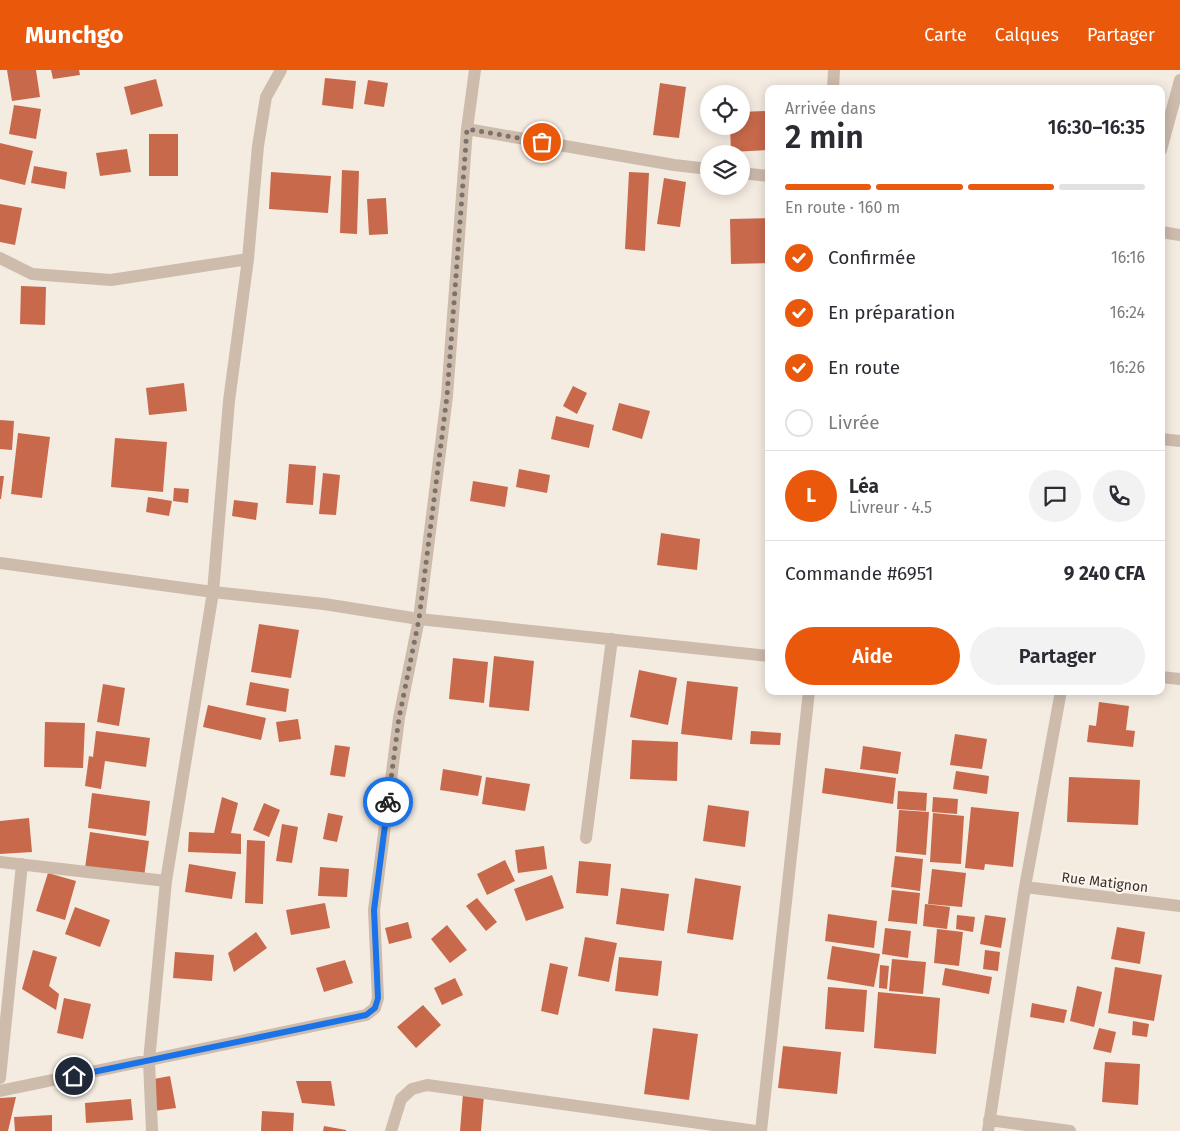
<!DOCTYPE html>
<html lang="fr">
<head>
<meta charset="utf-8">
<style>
	body { margin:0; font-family:"Fira Sans",sans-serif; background:#f2f2f3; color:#2b2b33; height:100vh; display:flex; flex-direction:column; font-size:19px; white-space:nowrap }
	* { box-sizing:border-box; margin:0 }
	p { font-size:16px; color:#7c7c81 }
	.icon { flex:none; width:28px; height:28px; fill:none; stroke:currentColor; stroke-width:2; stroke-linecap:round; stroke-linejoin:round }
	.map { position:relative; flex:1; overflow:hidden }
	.details { position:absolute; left:765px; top:15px; width:400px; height:610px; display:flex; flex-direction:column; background:#fff; border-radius:10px; box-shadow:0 2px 12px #0003 }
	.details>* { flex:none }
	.fabs { position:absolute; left:700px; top:15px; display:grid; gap:10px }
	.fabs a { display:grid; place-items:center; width:50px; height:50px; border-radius:50%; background:#fff; box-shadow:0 2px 12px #0003; font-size:25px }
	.pin { position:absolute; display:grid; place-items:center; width:42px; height:42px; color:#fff; margin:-21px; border:2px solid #fff; border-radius:50%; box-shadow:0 1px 5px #0007 }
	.courier { position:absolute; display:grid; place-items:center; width:50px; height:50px; margin:-25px; border:4px solid #1a73e8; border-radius:50%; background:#fff; color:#222; box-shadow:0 1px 6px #0007 }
	.overview em { font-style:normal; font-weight:600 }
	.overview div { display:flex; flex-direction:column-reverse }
	.overview { display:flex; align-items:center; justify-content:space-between; height:85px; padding:0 20px }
	h1 { font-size:32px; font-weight:600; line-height:38px }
	.bar { display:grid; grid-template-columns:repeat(4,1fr); gap:8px 5px; align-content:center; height:60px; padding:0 20px }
	.bar i { height:6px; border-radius:4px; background:#e1e1e2 }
	.bar .active { background:#ea580c }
	.bar p { grid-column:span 4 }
	.line { display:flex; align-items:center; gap:12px; padding:0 20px; border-top:1px solid #e1e1e2 }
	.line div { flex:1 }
	.round { display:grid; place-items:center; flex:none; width:52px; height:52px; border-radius:26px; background:#f2f2f3 }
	ol { padding:0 20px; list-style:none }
	li { display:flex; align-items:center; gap:15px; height:55px }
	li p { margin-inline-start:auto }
	li .icon { padding:5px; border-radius:50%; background:#ea580c; color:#fff; stroke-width:4 }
	li:last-child { color:#7c7c81 }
	li i { width:28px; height:28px; border:2px solid #e1e1e2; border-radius:50% }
	.button { display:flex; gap:10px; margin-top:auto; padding:10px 20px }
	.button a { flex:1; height:58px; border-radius:30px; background:#ea580c; color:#fff; font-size:20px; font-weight:600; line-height:58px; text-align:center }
	.button a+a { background:#f2f2f3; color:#2b2b33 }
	header { display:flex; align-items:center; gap:30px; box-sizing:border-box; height:70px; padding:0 25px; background:#ea580c; color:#fff }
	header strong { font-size:24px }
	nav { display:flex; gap:28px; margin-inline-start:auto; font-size:18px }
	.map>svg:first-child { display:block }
	.building { fill:#c8694b }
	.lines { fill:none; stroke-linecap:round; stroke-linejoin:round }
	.street { stroke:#cdbbac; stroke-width:12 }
	.done { stroke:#7c716b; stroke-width:5; stroke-dasharray:0 9 }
	.route { stroke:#1a73e8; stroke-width:6 }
	.labels { text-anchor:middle; stroke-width:4; stroke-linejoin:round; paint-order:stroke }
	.street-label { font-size:14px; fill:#3b302b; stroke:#fbf5ee }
</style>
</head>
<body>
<header>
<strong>Munchgo</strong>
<nav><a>Carte</a><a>Calques</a><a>Partager</a></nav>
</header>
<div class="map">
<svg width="1180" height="1061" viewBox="0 0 1180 1061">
	<rect width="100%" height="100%" fill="#f4ebe1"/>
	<path class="building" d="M7 0H36L40 27 12 31Z
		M51 0H79L80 5 53 9Z
		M325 8 356 11 353 39 322 35Z
		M156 9 163 36 131 45 124 17Z
		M368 10 388 13 384 37 364 34Z
		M660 13 686 17 679 68 653 65Z
		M14 35 41 39 36 69 9 64Z
		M765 41 767 80 731 82 730 56H741V42Z
		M149 64H178V106H149Z
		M0 73 33 81 25 115 0 109Z
		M127 79 131 102 100 106 96 83Z
		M34 96 67 102 65 119 31 113Z
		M342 100 359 101 357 164 340 163Z
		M271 102 331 106 328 143 269 139Z
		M629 102 649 103 645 181 625 179Z
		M664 108 686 112 680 157 657 154Z
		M386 128 388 164 369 165 367 129Z
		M0 134 22 138 15 175 0 172Z
		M769 148V193L731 194 730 149Z
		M21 216 46 217 45 255 20 254Z
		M184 313 187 341 149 345 146 318Z
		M573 316 587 323 577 344 563 336Z
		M619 333 650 341 642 369 612 360Z
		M556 346 594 355 589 378 551 369Z
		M0 350 14 351 12 380 0 379Z
		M18 363 50 367 42 428 11 424Z
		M115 368 167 372 163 422 111 417Z
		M289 394 316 396 313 435 286 433Z
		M519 399 550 405 547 423 516 417Z
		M323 403 340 405 336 445 319 444Z
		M0 406H4L1 429H0Z
		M473 411 508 417 505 437 470 431Z
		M174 418 189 419 188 433 173 431Z
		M148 427 172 431 169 446 146 442Z
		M234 430 258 433 256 450 232 446Z
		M661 463 700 469 697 500 657 495Z
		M259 554 299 560 291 608 251 602Z
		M494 586 534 591 529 641 489 637Z
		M453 588 488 592 484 633 449 629Z
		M639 600 677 608 668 655 630 647Z
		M687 611 738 617 732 670 681 664Z
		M250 612 289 619 286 642 246 635Z
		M103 614 125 618 119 656 97 652Z
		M1099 632 1129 636 1126 660 1135 661 1133 677 1087 672 1089 655 1096 656Z
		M208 635 266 648 261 670 203 657Z
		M298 649 301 669 279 672 276 652Z
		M45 652 85 653 83 698 44 697Z
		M96 661 150 668 146 697 105 691 101 719 85 716 89 686 93 687Z
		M751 661 781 663 780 675 750 674Z
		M955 664 987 669 982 699 950 695Z
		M632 670 678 672 677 711 630 709Z
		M335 675 350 677 345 707 330 705Z
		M863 676 901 682 898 704 860 699Z
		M825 698 896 708 893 734 822 723Z
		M443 699 482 706 478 726 440 720Z
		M956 701 989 706 987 724 953 719Z
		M486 707 530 714 525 741 482 734Z
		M1069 707 1140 710 1138 755 1067 752Z
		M898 721 927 723 926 741 897 739Z
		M92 723 150 731 146 766 88 758Z
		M222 727 238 733 231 763 241 764V784L188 782 189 762 214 763Z
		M933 727 958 729 957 744 932 742Z
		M264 733 280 740 269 767 253 760Z
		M708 735 749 741 745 777 703 771Z
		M971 737 1019 742 1013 797 985 794 984 800 965 798Z
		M899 740 929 742 926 785 896 782Z
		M328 743 343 746 337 772 323 769Z
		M933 743 964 746 961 794 930 792Z
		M29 748 32 782 0 784V751Z
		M282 754 298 757 292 793 276 791Z
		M90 762 149 771 144 807 85 798Z
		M247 770 265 771 263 834 245 833Z
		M544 776 547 799 518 803 515 780Z
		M895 786 923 789 920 821 891 817Z
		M505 790 515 811 487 825 477 804Z
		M579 791 611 794 608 826 576 823Z
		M189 794 236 802 232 829 185 822Z
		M320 797 349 799 347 827 318 826Z
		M932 799 966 803 962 837 928 834Z
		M48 803 76 811 65 850 36 841Z
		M552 805 564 838 526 851 514 819Z
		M695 808 741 816 733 870 687 863Z
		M621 818 669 824 664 861 616 854Z
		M892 820 920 823 917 854 888 851Z
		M477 828 497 852 486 861 466 836Z
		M325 833 330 858 291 865 286 840Z
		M925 834 950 837 947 859 923 856Z
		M75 837 110 850 100 877 65 864Z
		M828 844 877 851 874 878 825 871Z
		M957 845 975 847 973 862 956 859Z
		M985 845 1006 848 1001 878 980 874Z
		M408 852 412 868 389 874 385 858Z
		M447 855 467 880 450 893 431 869Z
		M1117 857 1145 862 1140 894 1111 889Z
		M885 858 911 861 908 888 882 884Z
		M937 859 963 862 959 896 934 893Z
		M256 862 267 878 234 902 228 883Z
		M585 867 617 873 609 912 578 906Z
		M832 876 880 884 874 917 827 909Z
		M33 880 57 887 49 916 59 924 56 940 22 919Z
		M985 880 1000 882 998 901 983 899Z
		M175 882 214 885 212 911 173 908Z
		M619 887 662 891 658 926 615 921Z
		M892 889 926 892 923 924 889 921Z
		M345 890 353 913 324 922 316 898Z
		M550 893 568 897 558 945 541 941Z
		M880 895 889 896 887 919 879 918Z
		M1115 897 1162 905 1154 951 1108 943Z
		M945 898 992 907 989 924 942 915Z
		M455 908 463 925 442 935 434 918Z
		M1077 916 1102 922 1094 957 1070 951Z
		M828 917 867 920 864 962 825 959Z
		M878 922 940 928 936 984 874 978Z
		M64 928 91 934 83 969 57 963Z
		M1032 933 1067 940 1064 953 1030 947Z
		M423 935 441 955 416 978 397 957Z
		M1133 951 1149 954 1147 967 1132 965Z
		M653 958 698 964 689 1030 644 1024Z
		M1099 958 1116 962 1111 983 1093 979Z
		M783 976 841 982 837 1024 778 1018Z
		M1105 992 1140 994 1138 1035 1102 1032Z
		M170 1006 176 1038 154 1041V1009Z
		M296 1011H331L335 1036 302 1033Z
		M463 1024 484 1025 481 1061H460Z
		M16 1027 8 1061H0V1028Z
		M131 1029 133 1050 86 1053 85 1033Z
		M262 1041 294 1043 293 1061H261Z
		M52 1045V1061H15L14 1047Z
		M324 1056 346 1060V1061H323Z"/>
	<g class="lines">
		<path class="street" d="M833 19 834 0
			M467 59 674 95 709 99
			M1161 80 1180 10
			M741 103 769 106
			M1161 162 1180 165
			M0 188 32 204 111 210 248 189
			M1161 369 1180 371
			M0 493 213 522 324 534 419 549 769 586
			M1161 607 1180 609
			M586 768 612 569
			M0 792 166 811
			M1025 817 1180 836
			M0 1008 22 794
			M0 1021 366 945 375 938 378 928 374 840 399 648 419 549 447 326 467 59 475 0
			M989 1050 1070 1061
			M152 1061 149 991 166 811 213 522 229 331 248 189 258 76 266 27 281 0
			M391 1061 401 1029 412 1019 427 1015 756 1061
			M761 1061 809 621
			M988 1061 1025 817 1061 621"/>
	</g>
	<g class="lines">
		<path class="done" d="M388 732 399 648 419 549 447 326 467 59 542 72"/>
		<path class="route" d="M74 1006 366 945 375 938 378 928 374 840 388 732"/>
	</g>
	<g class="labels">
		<g class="street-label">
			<text transform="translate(1105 812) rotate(7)" y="5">Rue Matignon</text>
		</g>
	</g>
</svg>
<div class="fabs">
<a><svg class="icon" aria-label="locate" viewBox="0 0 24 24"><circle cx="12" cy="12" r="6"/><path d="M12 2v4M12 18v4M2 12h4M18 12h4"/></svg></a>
<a><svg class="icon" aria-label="layers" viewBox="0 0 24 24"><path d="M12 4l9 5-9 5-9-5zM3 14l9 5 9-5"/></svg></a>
</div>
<div class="pin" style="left:542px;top:72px;background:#ea580c"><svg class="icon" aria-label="bag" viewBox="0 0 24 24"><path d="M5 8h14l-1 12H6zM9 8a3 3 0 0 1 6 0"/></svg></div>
<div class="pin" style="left:74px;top:1006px;background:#1f2937"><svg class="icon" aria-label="home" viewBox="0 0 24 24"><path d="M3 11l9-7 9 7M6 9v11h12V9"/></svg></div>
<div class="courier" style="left:388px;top:732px"><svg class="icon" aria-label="bike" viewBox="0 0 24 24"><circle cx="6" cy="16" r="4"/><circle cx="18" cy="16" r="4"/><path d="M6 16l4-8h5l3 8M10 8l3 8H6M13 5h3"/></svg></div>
<section class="details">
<div class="overview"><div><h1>2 min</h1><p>Arrivée dans</p></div><em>16:30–16:35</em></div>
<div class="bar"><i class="active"></i><i class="active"></i><i class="active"></i><i></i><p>En route · 160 m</p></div>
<ol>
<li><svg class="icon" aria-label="check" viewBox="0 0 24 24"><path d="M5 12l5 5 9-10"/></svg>Confirmée<p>16:16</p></li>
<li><svg class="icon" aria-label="check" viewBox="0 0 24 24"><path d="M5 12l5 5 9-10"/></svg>En préparation<p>16:24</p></li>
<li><svg class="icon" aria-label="check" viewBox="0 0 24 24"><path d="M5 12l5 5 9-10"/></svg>En route<p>16:26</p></li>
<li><i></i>Livrée</li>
</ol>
<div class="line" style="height:90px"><b class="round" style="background:#ea580c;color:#fff">L</b><div><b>Léa</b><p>Livreur · 4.5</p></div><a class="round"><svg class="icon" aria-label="chat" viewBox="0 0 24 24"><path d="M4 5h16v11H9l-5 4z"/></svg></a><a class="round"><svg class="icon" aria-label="phone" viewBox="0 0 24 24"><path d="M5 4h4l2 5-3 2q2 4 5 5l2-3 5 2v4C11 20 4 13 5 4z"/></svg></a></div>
<div class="line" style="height:65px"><div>Commande #6951</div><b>9 240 CFA</b></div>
<div class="button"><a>Aide</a><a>Partager</a></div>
</section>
</div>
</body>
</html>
